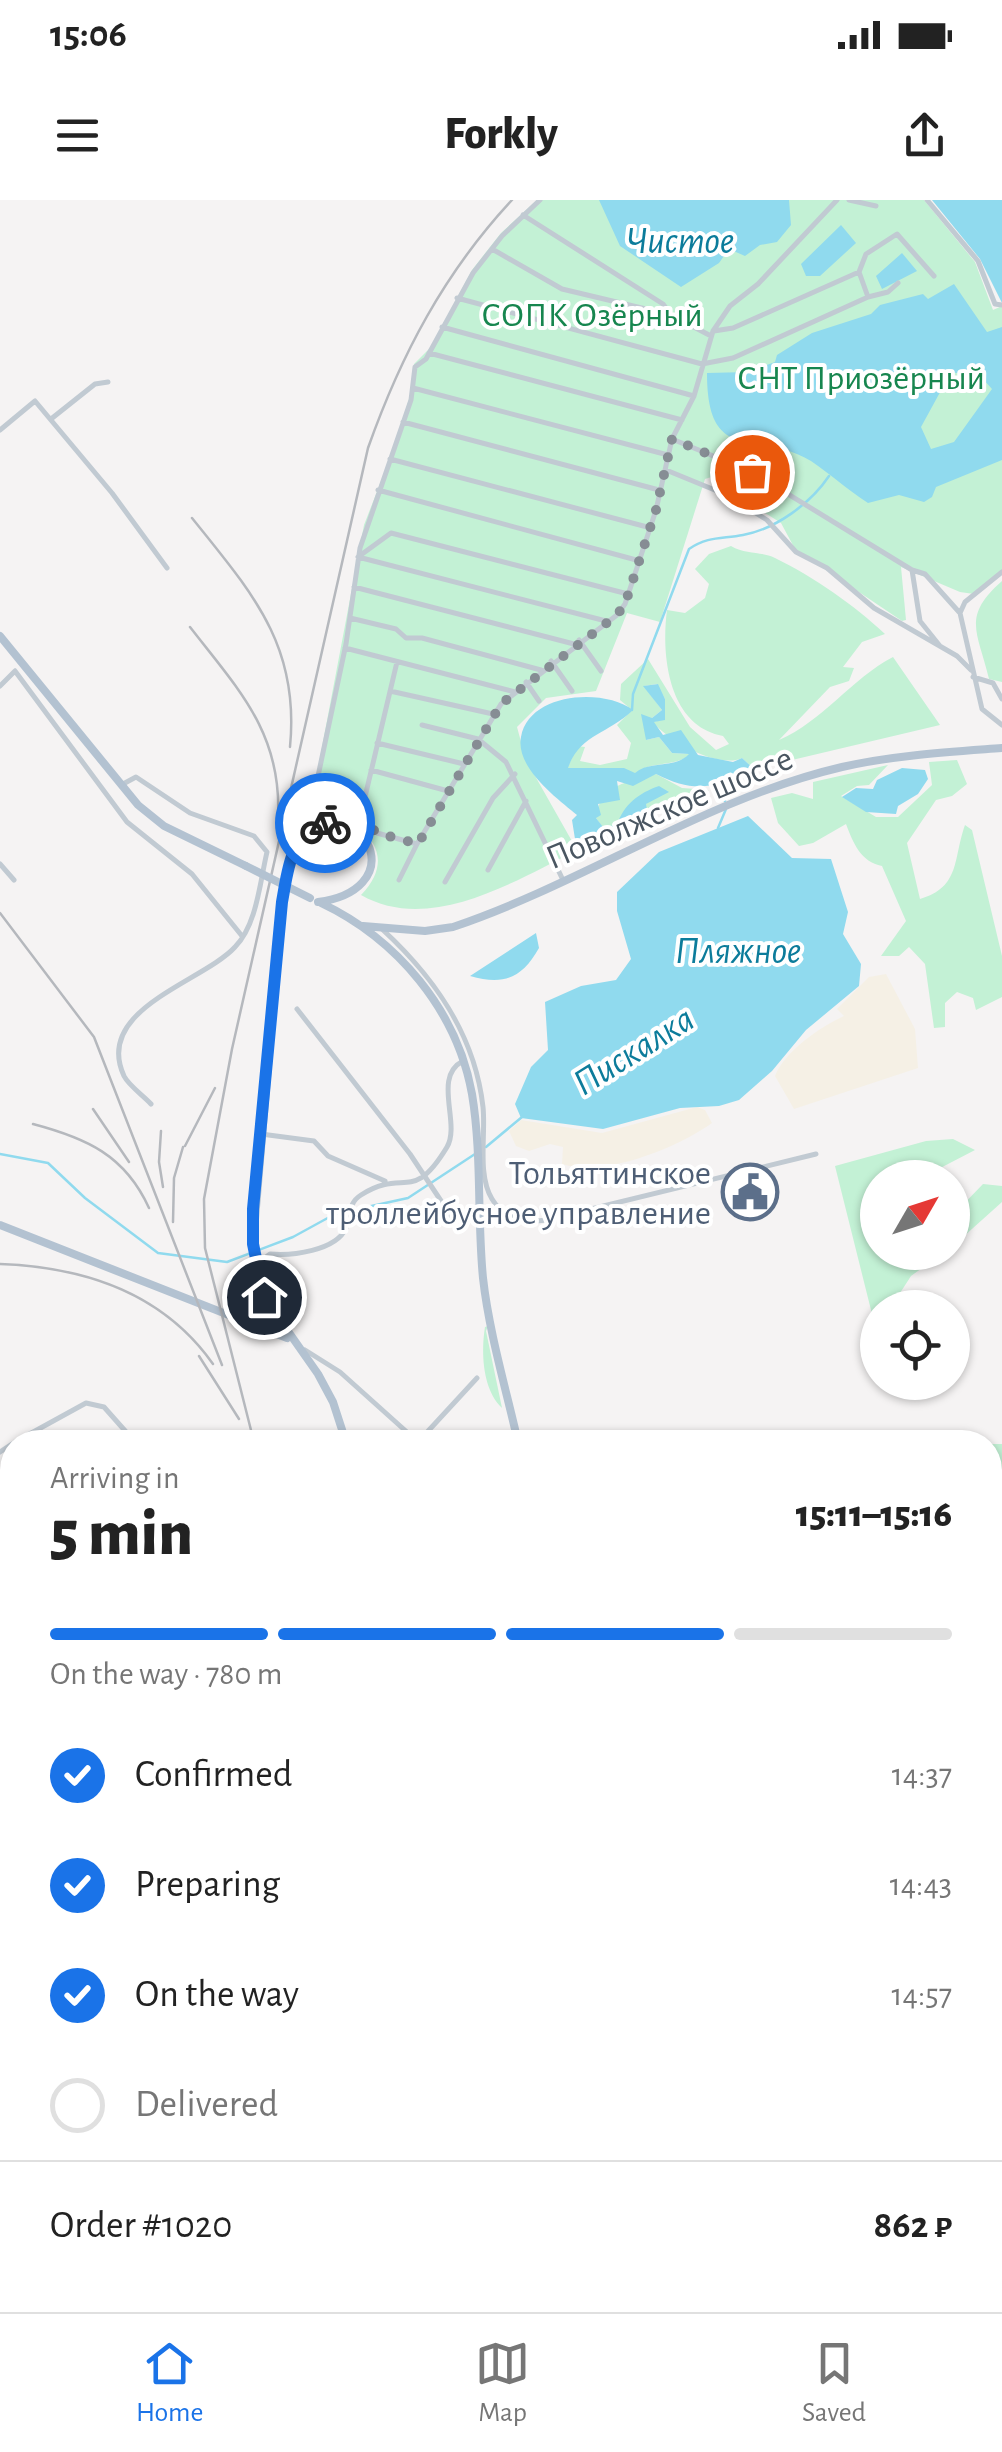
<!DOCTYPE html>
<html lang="en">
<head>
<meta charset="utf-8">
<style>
	body { margin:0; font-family:"Alegreya Sans",sans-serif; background:#f6f6f6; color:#222; height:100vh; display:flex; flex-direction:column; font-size:38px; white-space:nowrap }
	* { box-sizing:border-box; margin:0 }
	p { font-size:32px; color:#767676 }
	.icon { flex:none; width:55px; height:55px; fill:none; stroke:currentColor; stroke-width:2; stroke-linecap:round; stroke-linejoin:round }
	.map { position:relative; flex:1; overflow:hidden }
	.panel { position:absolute; left:0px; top:1230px; width:1002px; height:882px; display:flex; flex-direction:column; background:#fff; border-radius:40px 40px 0 0; box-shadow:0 2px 8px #0004 }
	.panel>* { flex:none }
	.needle { width:65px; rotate:51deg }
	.tools { position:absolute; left:860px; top:960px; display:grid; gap:20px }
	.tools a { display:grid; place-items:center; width:110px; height:110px; border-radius:50%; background:#fff; box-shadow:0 2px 8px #0004; font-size:50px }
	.pin { position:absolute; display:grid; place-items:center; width:85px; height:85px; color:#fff; margin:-42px; border:5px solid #fff; border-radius:50%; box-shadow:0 2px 10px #0007 }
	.courier { position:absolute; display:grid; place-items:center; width:100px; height:100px; margin:-50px; border:8px solid #1a73e8; border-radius:50%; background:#fff; color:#222; box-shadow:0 2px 12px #0007 }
	.headline em { font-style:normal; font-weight:800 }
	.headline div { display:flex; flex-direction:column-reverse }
	.headline { display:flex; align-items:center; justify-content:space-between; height:170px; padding:0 50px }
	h1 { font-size:65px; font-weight:800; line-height:75px }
	.bar { display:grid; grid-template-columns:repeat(4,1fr); gap:15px 10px; align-content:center; height:120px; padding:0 50px }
	.bar i { height:12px; border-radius:8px; background:#e0e0e0 }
	.bar .on { background:#1a73e8 }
	.bar p { grid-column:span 4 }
	.line { display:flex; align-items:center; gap:25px; padding:0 50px; border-top:2px solid #e0e0e0 }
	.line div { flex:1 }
	ol { padding:0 50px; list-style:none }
	li { display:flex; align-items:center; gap:30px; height:110px }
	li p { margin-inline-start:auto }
	li .icon { padding:10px; border-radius:50%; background:#1a73e8; color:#fff; stroke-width:4 }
	li:last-child { color:#767676 }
	li i { width:55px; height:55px; border:5px solid #e0e0e0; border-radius:50% }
	.status { display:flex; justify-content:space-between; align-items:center; height:70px; padding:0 50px; background:#fff; direction:ltr }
	.status svg { height:28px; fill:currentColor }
	header { display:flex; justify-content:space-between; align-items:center; height:130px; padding:0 50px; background:#fff; font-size:45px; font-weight:800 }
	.menu { display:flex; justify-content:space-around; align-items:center; height:140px; border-top:2px solid #e0e0e0; background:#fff; font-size:28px; color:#767676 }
	.menu a { display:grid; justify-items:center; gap:5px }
	.menu .on { color:#1a73e8 }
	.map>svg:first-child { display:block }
	.education { fill:#e6e4e5 }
	.green { fill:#c3f1d5 }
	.sand { fill:#f5f0e5 }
	.water { fill:#90daee; fill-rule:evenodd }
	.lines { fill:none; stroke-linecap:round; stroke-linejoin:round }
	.stream { stroke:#90daee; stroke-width:2.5 }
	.highway-casing { stroke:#7690ad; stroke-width:15 }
	.minor { stroke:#c1cad2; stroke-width:5 }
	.major { stroke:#b3c2d1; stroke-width:8 }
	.highway { stroke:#8ba5c1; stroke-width:10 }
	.rail { stroke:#b5b8bd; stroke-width:2.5 }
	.major-bridge { stroke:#b3c2d1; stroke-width:8 }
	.done { stroke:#868d94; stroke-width:10; stroke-dasharray:0 18 }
	.route { stroke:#1a73e8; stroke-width:12 }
	.labels { text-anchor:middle; stroke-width:8; stroke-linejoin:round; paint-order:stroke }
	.park-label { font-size:35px; fill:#17864f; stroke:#fff }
	.street-label { font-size:35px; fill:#4a5661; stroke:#fff }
	.service-label { font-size:35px; fill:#4e5e75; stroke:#fff; text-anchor:end }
	.water-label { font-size:38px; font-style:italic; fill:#0c7c9b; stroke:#fff }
</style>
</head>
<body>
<div class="status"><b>15:06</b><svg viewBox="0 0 49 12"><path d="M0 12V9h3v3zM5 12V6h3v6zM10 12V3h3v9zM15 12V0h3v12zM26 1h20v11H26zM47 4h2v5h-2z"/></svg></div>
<header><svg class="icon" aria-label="menu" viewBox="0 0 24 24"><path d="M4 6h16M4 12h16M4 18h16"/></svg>Forkly<svg class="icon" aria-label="share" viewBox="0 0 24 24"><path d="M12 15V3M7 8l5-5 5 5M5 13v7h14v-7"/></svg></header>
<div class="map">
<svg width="1002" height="2112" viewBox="0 0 1002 2112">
	<rect width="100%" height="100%" fill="#f5f3f3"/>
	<path class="education" d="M0 2009 12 2021V2100H64L72 2112H0Z
		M235 2100H295L296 2102 238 2112Z"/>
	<path class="green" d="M537 0H924L975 62 993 110 1002 106V370L974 394 960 392 901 367 906 420 902 421 795 349 781 323 730 291 718 275 705 279 660 422 627 413 596 491 546 498 517 527 526 560 577 650C514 682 429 734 361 695 404 651 357 611 308 621L364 325 395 245 412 189 414 164 431 147 472 70 501 33Z
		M731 346C746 355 761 351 775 358 814 377 854 405 885 434L862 442 843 467 854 468 849 481 830 487 779 540C823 521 851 479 893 457L940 525 754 569 742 558C719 569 669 542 653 522L665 519V499L657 484 644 486 662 510 652 518 646 540 659 537 672 553 691 554C675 568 650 560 635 574L567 569 577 546 585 547 580 561 600 565 627 559 631 543 617 525 632 510 620 500 621 484 648 459 690 527 716 550 729 544 723 536C668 526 661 455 667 410L685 413 705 398 709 384 695 369 709 354Z
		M1002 381V482L989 479C978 432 961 417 1002 381Z
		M957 560 967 584 952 596 936 600 907 643 920 699C961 687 953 658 965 625L972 630 1002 756V797L976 810 973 798 957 792 945 803V827L934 828 925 764 909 747 899 756H881L906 721 882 666C861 662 853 643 846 624L813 643 799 646 778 623 771 598 792 593 813 599V582L888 565 869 585 857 586 841 596 876 617H898L932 585 929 562Z
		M656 574 682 588 709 590 583 645C607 627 639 616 666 602L646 611V604L659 586 617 625 603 628 596 618C600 582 629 583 656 574Z
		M953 939 975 950 923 977 878 978V1052L943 1053 911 1076 891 1107 878 1108 876 1130 835 966 926 941Z
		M983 984 1002 986V1002L953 1046V1015Z
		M488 1126 486 1131 502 1208C482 1189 481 1151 485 1127Z
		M990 1244H1002V1286L990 1285Z
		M990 1320H1002V1376L990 1374Z"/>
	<path class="sand" d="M886 774 915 829 918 868 794 909 775 876C785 851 820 827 844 816L837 809 869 777Z
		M697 907 705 910 712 923C677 948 603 978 562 964L563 947 550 944 529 951 516 946 509 931 521 920 602 933Z
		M607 2100H936L930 2112H609Z"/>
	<path class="water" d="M599 0H789L791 25 777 42 760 45 745 56 729 49 719 63 681 87 620 46Z
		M932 0H1002V103L980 59Z
		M841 25 856 43 820 76H806L801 64Z
		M902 53 917 71 882 89 876 76Z
		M954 84 987 132 1002 127V260L936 287 932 297 924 302 899 295 868 303C848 290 830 274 811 261 757 228 707 268 707 173L748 172 775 162 777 155 812 133 871 114 880 105 923 94 928 99ZM946 171 982 178 992 189 954 242 931 249 921 227 944 185Z
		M658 484 665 499V520L654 522 663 535 681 530 698 555 733 562 742 558 754 569C716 588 695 594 656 574L633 586 617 581 620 600 598 604 601 615 596 618 603 627 617 625C624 604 639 593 659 586L669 592 646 604 647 610 681 600 600 632 583 645 575 639 572 620 577 615C558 599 515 568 521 537 529 492 604 488 633 510 607 535 580 534 568 568H624L635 573C650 560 675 569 689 554L672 553 659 537 646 540 641 514 652 518 662 510 643 486Z
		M902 568 925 570 928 579 918 594 898 606 896 614 866 612 842 597 856 588 873 589 877 580Z
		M748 616 792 658 831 659 848 712 843 734 861 764 859 786 806 830 772 871 739 900 719 906 680 908 603 929 521 918 515 904 531 867 548 850 545 802 581 786 616 780 631 759 617 711V692L659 652Z
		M536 733 539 748C522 778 504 786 470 776Z"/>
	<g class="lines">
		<path class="stream" d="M632 510 633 494 689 349C708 336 722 339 743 335 776 329 811 303 829 276
			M716 587 725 601
			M718 628 726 609
			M486 947 522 917
			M0 954 48 963 85 998 158 1053 227 1062 293 1037 335 1014 408 998 475 954"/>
		<g class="highway-casing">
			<path id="highway" d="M990 1301 1002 1300
				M990 1311 1002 1310
				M0 1490 12 1487
				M0 1498 12 1494"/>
		</g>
		<path class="minor" d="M849 0 876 6
			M927 0 978 61 995 104 1002 105
			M523 15 663 104 671 115 711 136
			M492 49 562 89 671 115
			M898 83 888 92 868 97 859 72 866 54 897 34 934 76
			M457 98 702 164 733 158 868 97
			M442 127 694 196
			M714 131 733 128 859 72
			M429 153 682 220
			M413 188 668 255
			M51 219 95 184 108 182
			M403 222 659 290
			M0 230 35 201 112 293 167 368
			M672 239 752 272 912 370
			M390 259 651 328
			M666 270 727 295 767 320 796 352 827 368 874 408 957 456 971 470
			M378 290 640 361
			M358 357 391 333 628 394
			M358 357 606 421
			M1002 372 965 402 960 413 982 509 1002 525
			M354 387 574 444
			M350 418 396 429 406 438H422L541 470
			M579 440 601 471
			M940 446 920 421 912 370 925 374 959 412
			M345 448 515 492
			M551 461 572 491
			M15 471 127 622 192 674 242 736
			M973 477 993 483 1002 499
			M526 482 539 501
			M0 486 15 471
			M390 491 493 514
			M422 525 478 539 506 562 563 680
			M377 543 464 564
			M371 570 448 591
			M123 584 136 577 190 613 254 636 267 652C260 681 257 725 235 747 203 782 93 809 124 876 129 886 144 896 151 904
			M360 618 397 462
			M339 624 360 618 377 633 417 644 501 504 617 415 625 404 656 310 672 239 694 196 713 131 730 106 758 84 837 0
			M307 628 346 444 360 348 411 200 415 167 426 159 473 73 502 36 540 0
			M0 664 14 680
			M488 670 526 601
			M399 680 417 644
			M445 682 493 598 515 574
			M383 730C435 778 475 835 483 907 486 935 477 974 492 999 504 1019 525 1023 546 1020L816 954
			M297 809 410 954 453 1019
			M261 934 314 941 328 956 385 981
			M258 1063 270 1054C291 1056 336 1051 346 1028 352 1015 347 1004 361 995 405 967 412 1005 447 947 461 923 432 877 463 861
			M305 1150 340 1172 418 1242
			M15 1242 86 1203 104 1207 135 1242
			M418 1242 477 1178
			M0 1252 12 1244
			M990 1379 1002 1381
			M990 1524 1002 1528
			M990 1653 1002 1657
			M990 1657 1002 1624
			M990 1794 1002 1760
			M0 1868 12 1858
			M990 1883 1002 1887
			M990 1929 1002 1899
			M990 2084 1002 2047
			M300 2100 304 2112
			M366 2100 369 2112
			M571 2100 574 2112
			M984 2101 985 2100"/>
		<path class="major" d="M0 436 138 605 164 626 246 666
			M318 702C405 691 374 604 310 628L290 662 282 701 253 1043 264 1097 318 1174 333 1202 346 1242
			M321 703C397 739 457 810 472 894 482 954 477 1017 483 1078 489 1132 506 1189 518 1242
			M363 726 425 731 453 727C586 682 705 599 842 567 895 555 949 552 1002 548
			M0 1025 287 1138
			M0 1483 12 1479
			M0 1508 12 1505
			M0 1615 12 1604
			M0 1731 12 1746
			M175 2100 179 2112
			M419 2100 422 2112"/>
		<use href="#highway" class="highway"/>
		<path class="rail" d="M192 318C252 393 300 445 290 547
			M190 427C238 489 282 533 278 617
			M0 713 94 837 222 1165
			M93 909 129 962
			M33 924C86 938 125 955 149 1008
			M161 931 159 962 163 987
			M185 946 215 888
			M173 1022 174 978 183 947
			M0 1064C83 1067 163 1093 213 1164
			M199 1156 239 1219
			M254 1242 205 1048 204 999 232 849 368 248C401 155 444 73 512 0
			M461 2100 465 2112
			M478 2100 481 2112
			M563 2100 566 2112"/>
		<path class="major-bridge" d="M246 666 310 698"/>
	</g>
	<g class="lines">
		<path class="done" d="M325 623 360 618 377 633 418 644 501 504 617 415 625 404 656 310 672 239 752 272"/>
		<path class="route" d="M264 1097 253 1044V1009L282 702C288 670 290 633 325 623"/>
	</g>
	<defs>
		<g id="civic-ring" transform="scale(2.875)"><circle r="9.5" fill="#fff" stroke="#5c6f8a" stroke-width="1.5"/><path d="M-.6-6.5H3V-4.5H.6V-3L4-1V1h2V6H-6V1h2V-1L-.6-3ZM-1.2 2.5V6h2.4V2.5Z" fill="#5c6f8a"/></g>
	</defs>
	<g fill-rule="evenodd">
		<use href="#civic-ring" x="750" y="992"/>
	</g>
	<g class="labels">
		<g class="park-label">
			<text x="592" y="126">СОПК Озёрный</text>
			<text x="861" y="189">СНТ Приозёрный</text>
		</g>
		<g class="street-label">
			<text transform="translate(669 607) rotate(-23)" y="12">Поволжское шоссе</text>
		</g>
		<g class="service-label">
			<text x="711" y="984">Тольяттинское<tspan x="711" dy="40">троллейбусное управление</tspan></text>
		</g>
		<g class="water-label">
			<text x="680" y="53">Чистое</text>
			<text x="738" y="763">Пляжное</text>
			<text transform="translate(633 850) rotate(-32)" y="13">Пискалка</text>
		</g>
	</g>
</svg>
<div class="tools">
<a><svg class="needle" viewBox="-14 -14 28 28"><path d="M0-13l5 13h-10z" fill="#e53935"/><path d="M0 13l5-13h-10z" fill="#767676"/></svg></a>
<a><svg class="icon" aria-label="locate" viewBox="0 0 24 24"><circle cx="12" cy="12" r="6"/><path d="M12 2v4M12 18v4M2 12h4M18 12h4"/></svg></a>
</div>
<div class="pin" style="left:752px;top:272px;background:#ea580c"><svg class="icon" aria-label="bag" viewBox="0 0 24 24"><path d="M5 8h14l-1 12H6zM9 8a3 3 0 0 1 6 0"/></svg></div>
<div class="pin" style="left:264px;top:1097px;background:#1f2937"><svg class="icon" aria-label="home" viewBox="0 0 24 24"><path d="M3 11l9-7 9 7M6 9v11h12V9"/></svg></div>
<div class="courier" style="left:325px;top:623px"><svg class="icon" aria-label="bike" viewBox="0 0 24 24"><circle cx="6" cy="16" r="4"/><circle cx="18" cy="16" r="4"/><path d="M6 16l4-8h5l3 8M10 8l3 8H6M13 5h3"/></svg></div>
<section class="panel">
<div class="headline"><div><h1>5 min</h1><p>Arriving in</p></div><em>15:11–15:16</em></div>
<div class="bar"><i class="on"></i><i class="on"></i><i class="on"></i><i></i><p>On the way · 780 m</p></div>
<ol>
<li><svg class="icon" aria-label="check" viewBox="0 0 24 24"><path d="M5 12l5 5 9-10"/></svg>Confirmed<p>14:37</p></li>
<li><svg class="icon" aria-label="check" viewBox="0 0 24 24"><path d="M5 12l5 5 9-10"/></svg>Preparing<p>14:43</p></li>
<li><svg class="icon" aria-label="check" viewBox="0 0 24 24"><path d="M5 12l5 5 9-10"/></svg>On the way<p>14:57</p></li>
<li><i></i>Delivered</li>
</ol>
<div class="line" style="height:130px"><div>Order #1020</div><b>862 ₽</b></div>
</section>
</div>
<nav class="menu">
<a class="on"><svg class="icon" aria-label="home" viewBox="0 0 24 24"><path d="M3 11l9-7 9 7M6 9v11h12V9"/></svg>Home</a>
<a><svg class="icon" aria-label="map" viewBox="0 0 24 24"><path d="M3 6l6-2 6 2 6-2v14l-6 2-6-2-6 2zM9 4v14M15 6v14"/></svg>Map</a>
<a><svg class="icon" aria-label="saved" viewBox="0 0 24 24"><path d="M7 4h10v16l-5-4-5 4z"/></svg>Saved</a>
</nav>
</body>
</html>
